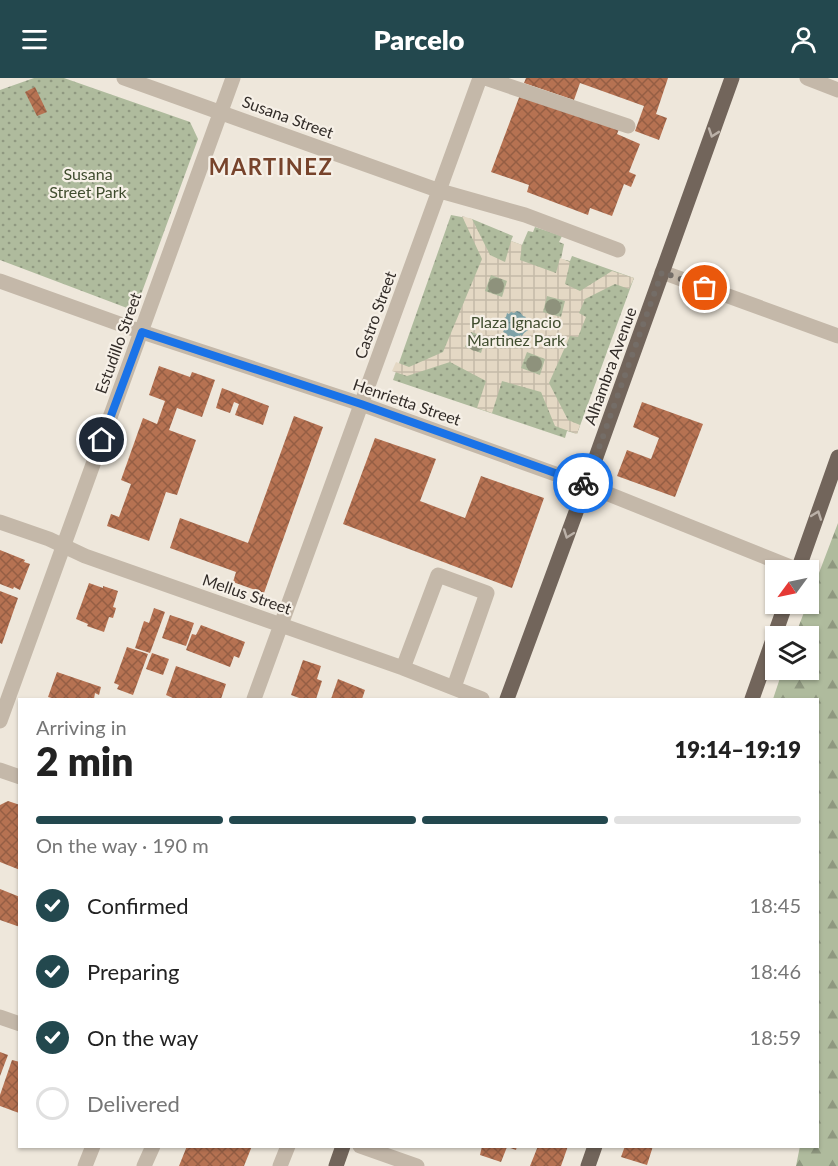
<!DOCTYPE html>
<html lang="en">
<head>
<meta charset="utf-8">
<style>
	body { margin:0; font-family:Lato,sans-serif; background:#f2f2f2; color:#222; height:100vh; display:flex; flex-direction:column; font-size:22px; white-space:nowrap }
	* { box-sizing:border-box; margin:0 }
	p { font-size:20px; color:#767676 }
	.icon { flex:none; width:33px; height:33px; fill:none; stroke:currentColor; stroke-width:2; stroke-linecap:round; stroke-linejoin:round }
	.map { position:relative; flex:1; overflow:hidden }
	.side { position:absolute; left:18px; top:620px; width:801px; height:450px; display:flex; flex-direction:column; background:#fff; border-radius:0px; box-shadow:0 2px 4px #0004 }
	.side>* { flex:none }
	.needle { width:39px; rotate:237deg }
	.fabs { position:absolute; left:765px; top:482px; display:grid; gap:12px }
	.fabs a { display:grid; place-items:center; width:54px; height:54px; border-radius:0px; background:#fff; box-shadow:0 2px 4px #0004; font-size:30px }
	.pin { position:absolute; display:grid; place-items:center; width:51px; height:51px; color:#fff; margin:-26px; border:3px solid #fff; border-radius:50%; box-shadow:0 2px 6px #0007 }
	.courier { position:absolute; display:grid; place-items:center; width:60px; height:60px; margin:-30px; border:4px solid #1a73e8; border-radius:50%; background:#fff; color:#222; box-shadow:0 2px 8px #0007 }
	.headline em { font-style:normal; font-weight:800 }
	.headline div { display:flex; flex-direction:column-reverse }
	.headline { display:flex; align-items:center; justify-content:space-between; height:102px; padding:0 18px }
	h1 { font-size:39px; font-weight:800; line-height:45px }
	.bar { display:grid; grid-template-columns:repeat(4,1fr); gap:9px 6px; align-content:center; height:72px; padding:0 18px }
	.bar i { height:8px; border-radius:4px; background:#e0e0e0 }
	.bar .active { background:#23484e }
	.bar p { grid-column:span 4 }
	ol { padding:0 18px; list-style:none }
	li { display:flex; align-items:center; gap:18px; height:66px }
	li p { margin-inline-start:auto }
	li .icon { padding:6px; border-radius:50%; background:#23484e; color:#fff; stroke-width:4 }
	li:last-child { color:#767676 }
	li i { width:33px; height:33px; border:3px solid #e0e0e0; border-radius:50% }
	header { display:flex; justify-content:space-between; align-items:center; height:78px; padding:0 18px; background:#23484e; color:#fff; font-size:27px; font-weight:800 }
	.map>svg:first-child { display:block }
	.forest { fill:url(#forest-firs) }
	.park { fill:url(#park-dots) }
	.plaza { fill:url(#plaza-grid); fill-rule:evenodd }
	.water { fill:url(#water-waves) }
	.building { fill:url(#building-cross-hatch) }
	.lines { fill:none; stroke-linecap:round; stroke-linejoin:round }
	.minor { stroke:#c4b8a9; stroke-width:15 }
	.major { stroke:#72655b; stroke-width:15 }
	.tree { fill:#8e927c }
	.oneway { stroke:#bbb1a8 }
	.done { stroke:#746d67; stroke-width:6; stroke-dasharray:0 10.8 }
	.route { stroke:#1a73e8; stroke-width:8 }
	.labels { text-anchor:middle; stroke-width:4.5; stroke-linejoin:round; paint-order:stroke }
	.street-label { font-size:16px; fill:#322c28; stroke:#f6f0e7 }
	.park-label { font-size:16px; fill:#404d2f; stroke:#f6f0e7 }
	.district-label { font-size:22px; font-weight:bold; letter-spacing:1.5px; fill:#77432b; stroke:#f6f0e7 }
</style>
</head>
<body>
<header><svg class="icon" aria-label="menu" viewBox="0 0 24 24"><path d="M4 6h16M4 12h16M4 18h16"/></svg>Parcelo<svg class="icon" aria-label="person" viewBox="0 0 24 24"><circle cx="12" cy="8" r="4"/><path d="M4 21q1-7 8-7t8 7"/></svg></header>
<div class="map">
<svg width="838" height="1088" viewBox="0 0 838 1088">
	<defs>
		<pattern id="forest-firs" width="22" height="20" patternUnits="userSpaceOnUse" patternTransform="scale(1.5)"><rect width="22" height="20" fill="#afbb9d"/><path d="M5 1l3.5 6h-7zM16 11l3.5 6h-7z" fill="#8f9880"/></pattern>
		<pattern id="park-dots" width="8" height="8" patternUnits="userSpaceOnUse" patternTransform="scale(1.5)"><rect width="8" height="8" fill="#afbb9d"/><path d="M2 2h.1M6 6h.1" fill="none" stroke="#8f9880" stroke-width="1.8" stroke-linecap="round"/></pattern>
		<pattern id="plaza-grid" width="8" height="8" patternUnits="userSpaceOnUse" patternTransform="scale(1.5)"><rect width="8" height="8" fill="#e4d8c4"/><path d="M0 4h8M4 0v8" fill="none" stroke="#c4baa8"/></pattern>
		<pattern id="water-waves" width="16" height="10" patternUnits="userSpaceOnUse" patternTransform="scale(1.5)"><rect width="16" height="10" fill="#7ea2a7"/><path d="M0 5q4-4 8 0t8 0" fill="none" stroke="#688488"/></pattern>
		<pattern id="building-cross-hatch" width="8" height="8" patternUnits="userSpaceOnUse" patternTransform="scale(1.5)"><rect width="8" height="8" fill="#b67252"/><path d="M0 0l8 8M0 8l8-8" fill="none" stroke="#955e44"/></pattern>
	</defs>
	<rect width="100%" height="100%" fill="#eee7db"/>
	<path class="forest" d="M838 445V1088H796L800 1068H818V621H773L783 591H808V558H795Z"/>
	<path class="park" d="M34 0H64L190 44 198 61 135 233 0 182V12Z
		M451 137 472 141 513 158 511 163 522 167 528 153 533 154 535 149 562 158 559 164 564 166 561 181 570 183 572 178 634 200 577 356 567 353 565 360 393 302Z"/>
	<path class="plaza" d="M462 138 472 141 490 177 505 184 511 163 522 167 520 182 556 195 560 180 570 184 565 206 580 213 612 193 634 200 629 211 615 206 585 221 579 235 586 239 578 259 570 258 549 305 568 342 580 347 577 356 555 348 541 314 502 303 492 335 477 330 486 303 450 284 407 298 392 293 396 284 409 289 443 274 482 181ZM491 197 507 203 502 219 485 213ZM547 218 565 223 561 239 543 234ZM514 235 525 242 526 246 519 257 515 259 502 250 506 239ZM471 254 486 259 481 275 465 269ZM527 274 545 281 540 297 521 290Z"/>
	<path class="water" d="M517 233 520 234 523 238 526 239 525 242 527 243 526 246 528 252 524 255 522 258 520 257 519 260 515 259 510 261 508 259 507 256 503 254 504 252 502 251 503 247 501 242 506 239 507 235 509 236 511 234 514 235Z"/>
	<path class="building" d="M526 0H668L656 36 667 40 659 62 635 53 644 28 580 5 574 22 524 5Z
		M35 9 47 34 37 38 25 14Z
		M520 17 619 51 617 56 640 66 629 94 636 97 631 109 624 106 612 138 590 130 588 137 527 114 529 107 491 94Z
		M159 288 190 299 192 294 215 302 202 339 177 330 169 352 196 362 177 417 166 414 149 463 107 448 111 436 119 439 131 406 121 402 143 340 157 346 165 323 149 317Z
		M222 310 269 328 263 347 235 337 239 326 234 324 230 335 216 330Z
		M642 324 703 346 675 419 617 398 627 372 651 381 659 360 633 349Z
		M294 338 323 349 264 515 233 504 236 494 170 470 180 440 248 465Z
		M375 360 436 381 420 423 465 440 481 398 544 420 512 510 343 446Z
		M0 472 25 482 24 484 30 486 20 512 14 509 13 511 0 506Z
		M89 505 103 510V508L118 513 113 529 116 530 113 540 109 539 104 554 87 548 88 546 76 541Z
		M0 513 18 520 2 566 0 565Z
		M154 530 165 534 150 575 135 570 144 543 149 545Z
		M170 537 194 545 186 568 162 560Z
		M201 547 245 564 239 580 234 578 230 589 186 572 192 556 196 557Z
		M127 569 148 576 133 617 117 611 119 607 114 605Z
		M152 575 169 581 163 597 146 591Z
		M303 582 321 588 317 601 322 603 316 621H302L291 617Z
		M176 588 226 606 221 621H175L166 617Z
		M57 594 101 609 99 617 95 615 94 621H55L48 619Z
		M338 601 365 612 362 621H331Z
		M8 723 20 727V792L0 784V727Z
		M0 811 20 819V849L0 842Z
		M0 974 8 977 0 998Z
		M12 982 20 984 19 1035 0 1028V1017Z
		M187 1068H252L244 1088H179Z
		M482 1068H517L516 1072 507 1069 501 1084 480 1077Z
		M538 1068H568L561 1088H530Z
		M625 1068H653L647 1087 621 1079Z"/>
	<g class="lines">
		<path class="minor" d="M124 0 440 113 525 137 618 172
			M485 0 628 48
			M807 0 838 12
			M662 194 838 258
			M0 203 142 254 361 326 586 407 798 492
			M0 444 49 461 85 478 403 590 482 621
			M403 590 438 497 487 515 454 609
			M254 621 480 0
			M0 643 233 0
			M0 692 20 699
			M0 939 20 946
			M360 1068 417 1088
			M85 1088 93 1068
			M144 1088 153 1068
			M280 1088 288 1068"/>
		<path class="major" d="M798 492 838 379
			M507 621 586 407 732 0
			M752 621 786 525
			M336 1088 343 1068
			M588 1088 595 1068"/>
	</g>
	<g class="tree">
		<circle cx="496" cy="208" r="8"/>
		<circle cx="553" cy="229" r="8"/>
		<circle cx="476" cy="265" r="8"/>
		<circle cx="534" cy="286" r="8"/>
	</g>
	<defs><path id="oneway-chevron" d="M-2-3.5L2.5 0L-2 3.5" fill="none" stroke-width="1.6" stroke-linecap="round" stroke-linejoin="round" transform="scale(1.5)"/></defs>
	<g class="oneway">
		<use href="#oneway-chevron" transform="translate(713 55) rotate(109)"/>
		<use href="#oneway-chevron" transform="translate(817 437) rotate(-70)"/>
		<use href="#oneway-chevron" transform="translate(568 456) rotate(110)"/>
	</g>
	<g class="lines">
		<path class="done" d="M583 405 586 406 662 194 705 210"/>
		<path class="route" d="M102 362 142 254 361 326 583 405"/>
	</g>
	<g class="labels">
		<g class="street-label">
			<text transform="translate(288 39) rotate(20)" y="6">Susana Street</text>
			<text transform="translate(375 237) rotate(-70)" y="6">Castro Street</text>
			<text transform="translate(118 265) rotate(-70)" y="6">Estudillo Street</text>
			<text transform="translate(610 288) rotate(-70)" y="6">Alhambra Avenue</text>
			<text transform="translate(407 324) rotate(19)" y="6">Henrietta Street</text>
			<text transform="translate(247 516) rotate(19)" y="6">Mellus Street</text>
		</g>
		<g class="park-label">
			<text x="88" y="102">Susana<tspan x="88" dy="18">Street Park</tspan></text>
			<text x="516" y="250">Plaza Ignacio<tspan x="516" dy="18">Martinez Park</tspan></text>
		</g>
		<g class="district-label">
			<text x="271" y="97">MARTINEZ</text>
		</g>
	</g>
</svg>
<div class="fabs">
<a><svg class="needle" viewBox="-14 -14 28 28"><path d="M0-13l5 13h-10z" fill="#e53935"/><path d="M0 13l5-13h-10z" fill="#767676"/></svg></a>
<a><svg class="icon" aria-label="layers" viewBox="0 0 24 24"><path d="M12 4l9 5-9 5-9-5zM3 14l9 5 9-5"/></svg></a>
</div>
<div class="pin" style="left:705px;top:210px;background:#ea580c"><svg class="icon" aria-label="bag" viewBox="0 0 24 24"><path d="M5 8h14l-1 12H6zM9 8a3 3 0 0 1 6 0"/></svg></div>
<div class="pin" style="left:102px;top:362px;background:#1f2937"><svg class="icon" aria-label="home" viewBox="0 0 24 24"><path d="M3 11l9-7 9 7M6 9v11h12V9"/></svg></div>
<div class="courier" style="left:583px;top:405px"><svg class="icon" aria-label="bike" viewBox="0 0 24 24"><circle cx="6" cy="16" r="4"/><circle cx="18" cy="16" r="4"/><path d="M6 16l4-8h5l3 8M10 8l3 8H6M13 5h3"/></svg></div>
<section class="side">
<div class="headline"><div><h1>2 min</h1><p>Arriving in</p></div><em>19:14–19:19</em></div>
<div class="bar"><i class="active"></i><i class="active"></i><i class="active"></i><i></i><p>On the way · 190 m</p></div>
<ol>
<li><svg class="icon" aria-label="check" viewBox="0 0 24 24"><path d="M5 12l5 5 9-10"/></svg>Confirmed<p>18:45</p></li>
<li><svg class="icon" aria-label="check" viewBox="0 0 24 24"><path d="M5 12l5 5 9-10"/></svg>Preparing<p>18:46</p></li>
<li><svg class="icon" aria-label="check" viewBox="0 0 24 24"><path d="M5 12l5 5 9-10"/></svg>On the way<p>18:59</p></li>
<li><i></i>Delivered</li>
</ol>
</section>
</div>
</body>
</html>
